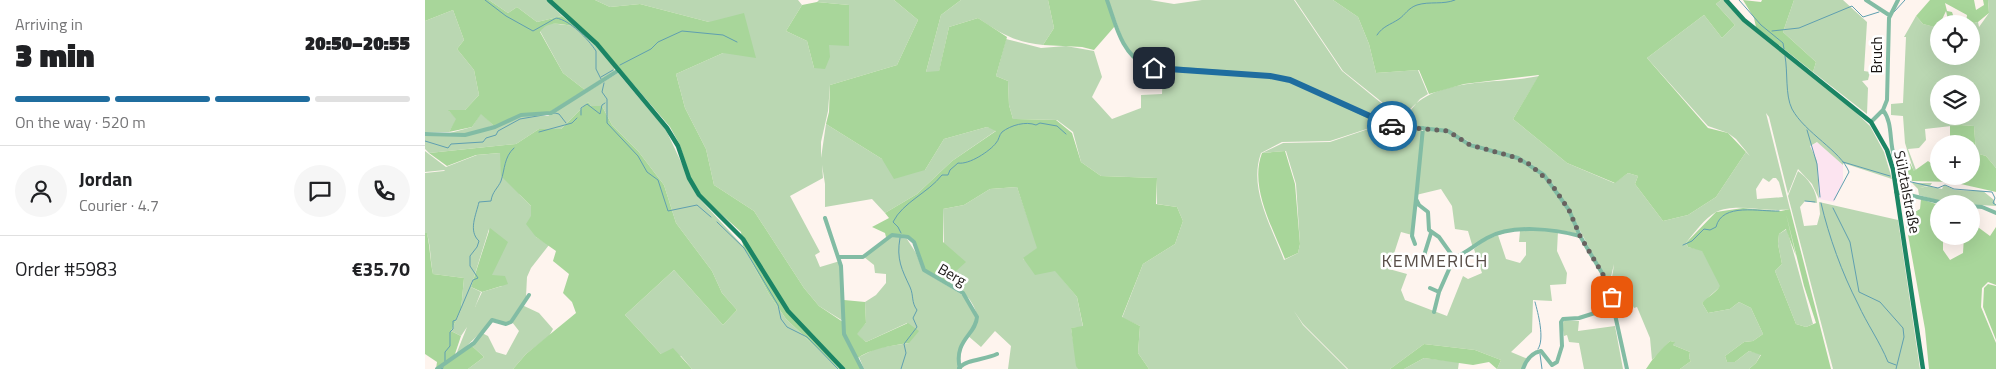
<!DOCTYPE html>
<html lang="en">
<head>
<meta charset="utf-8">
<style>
	body { margin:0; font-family:"Titillium Web",sans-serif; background:#f6f6f6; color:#202124; height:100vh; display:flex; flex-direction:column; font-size:19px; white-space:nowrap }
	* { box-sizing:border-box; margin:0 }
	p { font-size:16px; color:#757577 }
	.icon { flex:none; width:28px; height:28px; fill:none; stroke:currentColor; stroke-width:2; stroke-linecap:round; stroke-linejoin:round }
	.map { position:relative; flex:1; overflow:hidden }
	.sheet { display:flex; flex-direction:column; background:#fff; width:425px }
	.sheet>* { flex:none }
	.fabs { position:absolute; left:1505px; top:15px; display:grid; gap:10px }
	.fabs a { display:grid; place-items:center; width:50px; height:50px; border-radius:50%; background:#fff; box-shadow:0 5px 20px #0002; font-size:25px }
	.pin { position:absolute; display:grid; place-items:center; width:42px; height:42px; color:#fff; margin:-21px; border-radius:10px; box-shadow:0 2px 8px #0006 }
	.courier { position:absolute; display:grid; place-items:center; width:50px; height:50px; margin:-25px; border:4px solid #1f6d9f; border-radius:50%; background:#fff; color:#222; box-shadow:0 1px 6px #0007 }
	.overview em { font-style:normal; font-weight:800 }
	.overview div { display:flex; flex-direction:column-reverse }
	.overview { display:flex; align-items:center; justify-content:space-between; height:85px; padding:0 15px }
	h1 { font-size:32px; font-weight:800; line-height:38px }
	.bar { display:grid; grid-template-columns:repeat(4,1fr); gap:8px 5px; align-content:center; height:60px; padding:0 15px }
	.bar i { height:6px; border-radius:4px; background:#e0e0e0 }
	.bar .active { background:#1f6d9f }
	.bar p { grid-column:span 4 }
	.line { display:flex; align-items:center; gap:12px; padding:0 15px; border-top:1px solid #e0e0e0 }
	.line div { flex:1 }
	.round { display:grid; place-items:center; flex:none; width:52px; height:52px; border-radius:26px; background:#f6f6f6 }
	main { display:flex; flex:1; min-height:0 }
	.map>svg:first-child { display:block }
	.industrial { fill:#fce4f0 }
	.green { fill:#bad7b2; fill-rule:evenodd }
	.forest { fill:#a8d69a; fill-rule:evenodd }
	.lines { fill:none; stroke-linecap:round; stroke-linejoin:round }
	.stream { stroke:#5f9fb0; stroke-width:1 }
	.minor { stroke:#82bca4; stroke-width:4 }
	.major { stroke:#1b8564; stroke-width:4.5 }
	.done { stroke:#68625f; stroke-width:5; stroke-dasharray:0 9 }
	.route { stroke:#1f6d9f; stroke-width:6 }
	.labels { text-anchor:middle; stroke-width:5; stroke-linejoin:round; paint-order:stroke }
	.street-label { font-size:15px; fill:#181412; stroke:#fff }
	.quarter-label { font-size:18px; letter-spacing:1px; fill:#584e48; stroke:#fff }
</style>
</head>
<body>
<main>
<section class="sheet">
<div class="overview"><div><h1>3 min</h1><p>Arriving in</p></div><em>20:50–20:55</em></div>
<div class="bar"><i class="active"></i><i class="active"></i><i class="active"></i><i></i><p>On the way · 520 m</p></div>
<div class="line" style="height:90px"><a class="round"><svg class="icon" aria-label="person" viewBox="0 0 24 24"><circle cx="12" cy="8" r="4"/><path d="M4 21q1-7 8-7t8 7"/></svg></a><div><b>Jordan</b><p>Courier · 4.7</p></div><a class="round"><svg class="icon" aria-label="chat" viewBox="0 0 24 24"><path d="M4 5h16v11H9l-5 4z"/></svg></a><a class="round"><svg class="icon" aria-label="phone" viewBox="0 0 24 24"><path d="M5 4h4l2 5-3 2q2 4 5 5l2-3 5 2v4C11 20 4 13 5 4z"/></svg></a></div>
<div class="line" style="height:65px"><div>Order #5983</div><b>€35.70</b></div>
</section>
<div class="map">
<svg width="1571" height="369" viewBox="0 0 1571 369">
	<rect width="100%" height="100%" fill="#fef4ee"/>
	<path class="industrial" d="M1393 142 1418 165V182L1409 202 1394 199 1392 161 1385 146Z"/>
	<path class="green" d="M64 0H122L137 16 112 22 92 7 83 13Z
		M170 0H373L377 5 361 31 382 41 389 68 404 45 424 5 392 2 394 0H469L493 20 472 65 405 85 403 111 396 142V158L401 124 457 159 500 170 519 139 562 127 572 130 527 161 492 194 460 213 447 199 400 207V184L397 165 398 178 365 196 395 252 390 255 395 267 415 261 418 321 394 306 379 288 329 211 289 185 281 149 260 108 251 74 298 53 284 22 215 4 185 7Z
		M536 0H623L629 28 618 45C590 42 576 34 553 18L524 27 514 72H501L516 15Z
		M683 0H725L749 4 777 0H869L917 71 977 120 980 127 959 122 865 79 720 64 701 48Z
		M870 0H908L933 17 944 44 951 73 993 70 1003 94 995 99 978 119 918 71Z
		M1296 0H1300L1318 21 1423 105 1445 126 1459 152 1467 179 1418 163V165L1392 142 1385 146 1392 161 1394 199 1387 184 1373 169 1363 194 1344 117 1341 113 1365 209C1344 213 1310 202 1291 212 1280 218 1269 233 1261 243L1263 247 1277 250 1296 286 1277 303 1283 313 1305 309 1314 302 1326 308 1338 334 1328 341 1319 342 1300 356 1302 362H1310L1324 351 1336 354 1331 363 1324 369H1255L1266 361 1264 358 1265 352 1248 345 1249 342 1245 341 1227 360 1225 338 1212 307 1209 308 1200 291 1188 296C1184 285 1188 275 1189 264L1184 285 1151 223 1153 234C1118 225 1078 226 1048 248L1043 231 1030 229 1027 206 1016 189 991 195 987 235 976 232 964 269 982 274 976 290 980 300 1022 316 1038 276 1043 279 1057 273 1049 249 1063 238 1073 235 1081 259 1095 263 1101 255V242H1094L1095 231H1133L1132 251 1142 273 1141 284 1125 285 1127 301 1108 300 1107 332 1086 352 1103 359 1097 369H1072L1076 360 1050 350 999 344 965 369H923L878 324 869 311 878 325 922 369H724L713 353 715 326 697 318 718 264 750 244 758 221 752 207 732 204V178L676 176 656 162 648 132 632 120 588 119 584 105 583 81 571 76 581 39 616 48 641 46 669 51 677 77 667 97 687 119 716 108V95L737 94 738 70 845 77 864 81 957 124 905 141 857 142 836 153C823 189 847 227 859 260L873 253 875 244 871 184 861 151 837 153 858 143 905 142 958 124 997 129 994 175 998 129 1022 132 1055 150 1092 158 1118 176 1134 193 1126 181 1105 163 1087 155 1056 148 1023 130 981 127 978 119C1004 75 1071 85 1114 76L1088 119 1142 163 1189 183 1203 173 1213 176 1210 184 1238 221 1263 215 1291 197 1321 152 1325 156 1311 139 1303 133 1283 126 1222 58 1279 15 1297 38 1310 25 1291 4ZM1338 178 1344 182 1348 178H1351L1354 182 1358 197 1332 199 1331 189Z
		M1369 0H1418L1442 22 1439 71 1445 72 1443 80 1437 81 1443 88 1442 114 1388 72 1391 62 1358 32Z
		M1563 0H1571V168L1561 156 1551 153 1549 126 1535 125 1500 129 1501 140 1494 148 1483 149 1491 170 1489 172 1480 143 1478 116 1466 115V104L1478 103 1481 37H1479L1491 16 1498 24 1514 28V56H1546V38L1551 37 1549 23 1553 22 1554 27 1564 13ZM1514 84H1546V116H1514Z
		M28 10 39 40 32 49 49 70 54 95 40 110 24 111 32 119 24 132H0V21Z
		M124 23 150 26 167 41 190 67 189 71 160 90 138 73 115 31 119 25Z
		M193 73 241 130 272 196 318 246 344 294 361 319 414 369H267L256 356 236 354 200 315 249 270 298 325 312 310 297 293 287 271 251 223 239 185 213 151 187 125 177 106H166L163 102 136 129H114L91 144 4 153 0 149V134L41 135 96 116H123Z
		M56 113 69 126 41 134 25 133 47 127Z
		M0 151 21 167 52 155 75 153 95 195 106 206V216L111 237 124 245 106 268 102 277 101 297 85 321 80 323 70 319 30 357 42 327 36 336 26 331 36 310 39 278 8 274C5 260 6 247 2 234L0 233V173L19 171 20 170 0 172ZM64 229 67 276 77 286 57 292 50 307 56 292 46 287Z
		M1373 171C1383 178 1392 191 1392 203L1380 201 1375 207 1379 226 1392 225 1395 214 1394 202 1473 220 1495 369H1408L1363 196Z
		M1487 183H1507L1505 186 1494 188 1492 186 1494 188 1502 186 1517 189 1519 185 1530 190 1558 191 1569 200 1571 206 1522 203 1494 195 1493 189Z
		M592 187 613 248 598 259 630 270 652 297 658 327 646 328 653 369H583L586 346 570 331 556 347 542 335 553 320C550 301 538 289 520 281L518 209 539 205 565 189Z
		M1362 229 1388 324 1381 327 1371 324 1350 271 1357 264 1353 244 1354 234Z
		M466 236 482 239 491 253 498 271 539 296 552 320C541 337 530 347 534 369H439L434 357 452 348 484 343 482 323 441 342 431 334 441 323 440 302 451 295 461 283V274L450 273 449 265 439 257Z
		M97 305 114 313 128 329 124 336 101 354 88 369H43L59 357 46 345 57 333 63 336 71 352 81 355 94 331 87 322Z
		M1140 320 1154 321 1153 331 1190 326 1198 369H1159L1154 343 1144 342 1142 335 1139 336 1137 324Z
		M999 358 1034 362 1033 369H979Z"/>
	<path class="forest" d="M0 0H64L83 13 92 7 112 22 137 16 150 26C137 25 123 19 115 32L138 73 160 90 123 113 96 114 69 126 56 114 47 127 24 132 31 119 23 110H40L54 95 49 70 32 49 39 40 28 10 0 21Z
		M126 0H170L185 7 215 4 284 22 319 13 331 58 298 53 251 74 260 108 281 149 289 185 329 211 379 288 394 306 418 322 419 300 440 302 441 323 432 334 441 342 483 323 494 331 484 343C465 346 447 348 431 359L436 369H414L361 319 344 294 318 246 316 232 274 194 265 178 255 145 245 127 173 43Z
		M469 0H536L516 15 501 72 514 71 524 27 553 18 582 37 571 76 583 81 584 105 588 119 631 120 647 133 656 162 676 176 732 178 731 204 752 207 758 221 750 244 718 264 697 317 715 326 713 353 724 369H653L651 366 646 328 658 326 652 297 630 271 610 275 598 258 612 248 592 187 565 189 539 205 518 209V242L541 262 520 281 499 270 489 241 476 234 461 237 460 233 447 227 464 218 460 213 492 194 527 161 571 131 562 127 519 139 500 170 469 179 457 159 401 124 404 112 405 85 472 65 493 20Z
		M623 0H681L690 26 669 50 657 47 618 45 629 28Z
		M908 0H1296L1291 4 1310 25 1297 38 1279 15 1222 58 1283 128 1303 133 1321 152 1291 197 1263 215 1238 221 1210 184 1213 176 1203 173 1190 183 1142 163 1088 119 1114 75 1039 84 1004 94 994 70 951 73 944 44 933 17Z
		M1318 0 1336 2 1337 0H1369L1358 32 1391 62 1388 72 1331 27 1329 18Z
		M1505 0H1549L1551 10 1559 5 1558 0H1563L1564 13 1553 22 1549 23 1550 29H1546V24H1541L1542 15 1520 3 1522 11 1527 12 1531 24H1524L1521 11 1513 28 1498 24 1491 16Z
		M392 2 424 5V46L404 45 405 57 400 69 389 68 382 41 361 31 377 5Z
		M163 102 166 106H177L187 125 213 151 239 185 251 223 287 271 297 293 312 310 298 325 249 270 200 315 236 354 248 348 267 369H88L101 354 151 313 147 302 138 293 144 274 128 261 131 251 111 237 101 224 106 216V206L76 176 75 153 51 155 22 166 4 153 91 144 114 129H136Z
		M1535 125 1549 126 1551 153 1561 156 1571 168V192L1527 182 1487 181 1478 166 1485 163 1489 171 1503 161 1514 169V176H1546V144H1525V126Z
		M860 151 870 184 875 244 873 253 860 259C848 228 824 187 837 153Z
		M1496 199 1514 205V236H1518V250L1525 260 1538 253 1539 236H1546V222L1565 236 1571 227V285L1563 282 1557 288 1556 307 1571 343V369H1504L1500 329 1480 218 1495 209Z
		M1318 208 1356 211 1365 209 1406 369H1324L1331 363 1336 355 1324 351 1310 362H1302L1300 356 1319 342 1328 341 1338 334 1326 308 1314 302 1305 309 1283 313 1277 303C1283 296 1290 294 1295 286L1277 251 1263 247 1261 243 1291 212ZM1361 214 1379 286 1391 323 1381 327 1371 324 1350 271 1357 264 1353 244 1354 234 1361 229 1371 256Z
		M65 228 83 242 67 275 80 276 83 284 57 292 46 287Z
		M0 233H2C5 247 5 260 8 274L39 278 36 310 26 331 36 336 29 357 11 369 12 362 0 354Z
		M1563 284 1571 286V340L1558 307 1559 288Z
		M1245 341 1250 342 1248 345 1265 352 1264 358 1266 361 1255 369H1221C1228 358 1236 349 1245 341Z
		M999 344 1050 350 1076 360 1072 369 1064 362 1048 365 999 358 979 369H965Z
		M46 345 59 357 43 369H14Z"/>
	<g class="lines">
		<path class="stream" d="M60 0 81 16 108 31 131 18C145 20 163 39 171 51V69L176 79
			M1314 0 1336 25 1358 43 1359 49
			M1469 12 1480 0
			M1347 31 1374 28 1427 6 1438 17 1454 12
			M952 35C958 26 965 25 974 19 980 15 983 8 992 5 1005 1 1018 5 1030 0
			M1360 56C1363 72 1360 95 1367 109 1380 133 1416 151 1424 172L1409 200
			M195 65 226 49 233 42 257 31 298 35 312 42
			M176 77 188 70
			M179 83 177 92 182 99V123L213 156 222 172 233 180 243 211 272 205 286 217
			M156 115V108L162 104 175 114 177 105 180 103
			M1382 130 1392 164 1395 197
			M114 132 147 123 152 118
			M0 141 23 148 26 144 58 142 61 138 71 135 73 131 95 119 130 113 134 114 141 123
			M1418 162 1465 176
			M1473 179 1513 188 1520 185 1529 189 1567 192 1570 198 1568 203 1571 205
			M1380 201 1390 202
			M1396 203C1404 237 1417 273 1433 304 1442 324 1455 342 1463 362L1471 365
			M1408 208 1425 242 1434 292 1455 302 1478 328 1479 337 1471 369
			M292 222 319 248 353 305 356 319 362 327 382 337 413 369
			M476 233 473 227 468 222C478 202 503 193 517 175H523L525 170 533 163C544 165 565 151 571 143 574 140 574 135 577 132 586 125 601 121 611 125L615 123 632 126 641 134
			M475 238C471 259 477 270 485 287 489 296 486 302 492 310L488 318 492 327 479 344 481 353 476 369
			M1258 245 1267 241 1279 229 1285 230 1291 227C1297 202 1335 212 1354 211
			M1110 302C1113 313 1120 339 1113 349
			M1115 354 1117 369
			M20 362V352L25 346V332L28 329V321L31 320 48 280 53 278 45 266V256L52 247 54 241C43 231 51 215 54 202L66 201C67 192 73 188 76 181 80 169 79 157 89 148
			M16 369 18 368"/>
		<path class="minor" d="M682 0C691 25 696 53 721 66L845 76 865 80 882 87 959 124 1023 131 1045 145 1093 158 1119 175 1144 210 1155 236 1183 283 1202 369
			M1441 0 1464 15
			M1458 110C1468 123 1464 141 1469 156
			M1446 122 1458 110 1462 100 1464 18 1473 0
			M998 128 991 199 994 205 1003 212 1004 230 1014 237 1029 258C1041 253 1051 244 1062 238 1087 224 1129 229 1155 236
			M0 134 40 135 70 127 96 115 126 113 194 70
			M1471 192 1523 204
			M1546 206 1557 207 1571 213
			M400 218 416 266 419 334 437 369
			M990 244 987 236 991 199
			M414 257H438L467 235 483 237 489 242 499 270 538 293 552 317C551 335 528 340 535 369
			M997 262 1006 233
			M1005 288 1014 292
			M1009 312 1014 292 1029 258
			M534 368C542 359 560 360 572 354
			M12 369 49 343 67 320 81 324 86 322 104 295
			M1098 369C1101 360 1106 353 1116 351L1127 365 1132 362 1137 346 1136 322 1138 319 1154 318 1189 307"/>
		<path class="major" d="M124 0 172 44 242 128 253 146 264 178 274 195 318 239 363 311 418 369
			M1301 0 1319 20 1446 122 1462 150 1468 169 1498 369"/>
	</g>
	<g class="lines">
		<path class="done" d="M967 126 1023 131 1045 145 1086 156 1104 164 1125 182 1144 210 1155 236 1183 283 1187 297"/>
		<path class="route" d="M729 68 845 76 865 80 967 126"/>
	</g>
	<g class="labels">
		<g class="street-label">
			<text transform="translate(1452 55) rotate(-90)" y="5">Bruch</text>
			<text transform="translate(1482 192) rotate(79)" y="5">Sülztalstraße</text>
			<text transform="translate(527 275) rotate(30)" y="5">Berg</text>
		</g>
		<g class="quarter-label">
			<text x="1010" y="267">KEMMERICH</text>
		</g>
	</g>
</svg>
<div class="fabs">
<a><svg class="icon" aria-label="locate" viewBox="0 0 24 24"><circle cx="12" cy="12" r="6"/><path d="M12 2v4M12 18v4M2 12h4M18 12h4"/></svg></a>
<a><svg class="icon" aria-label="layers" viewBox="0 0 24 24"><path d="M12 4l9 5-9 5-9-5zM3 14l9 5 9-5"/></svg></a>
<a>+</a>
<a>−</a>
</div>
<div class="pin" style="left:1187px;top:297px;background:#ea580c"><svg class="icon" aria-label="bag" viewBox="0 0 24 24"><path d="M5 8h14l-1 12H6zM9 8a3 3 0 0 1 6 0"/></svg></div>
<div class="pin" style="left:729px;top:68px;background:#1f2937"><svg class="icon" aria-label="home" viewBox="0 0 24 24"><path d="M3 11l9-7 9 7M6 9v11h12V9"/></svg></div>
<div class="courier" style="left:967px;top:126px"><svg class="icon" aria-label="car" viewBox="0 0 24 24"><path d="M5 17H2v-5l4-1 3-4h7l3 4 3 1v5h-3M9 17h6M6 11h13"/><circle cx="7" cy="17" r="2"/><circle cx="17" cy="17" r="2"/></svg></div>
</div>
</main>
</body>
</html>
